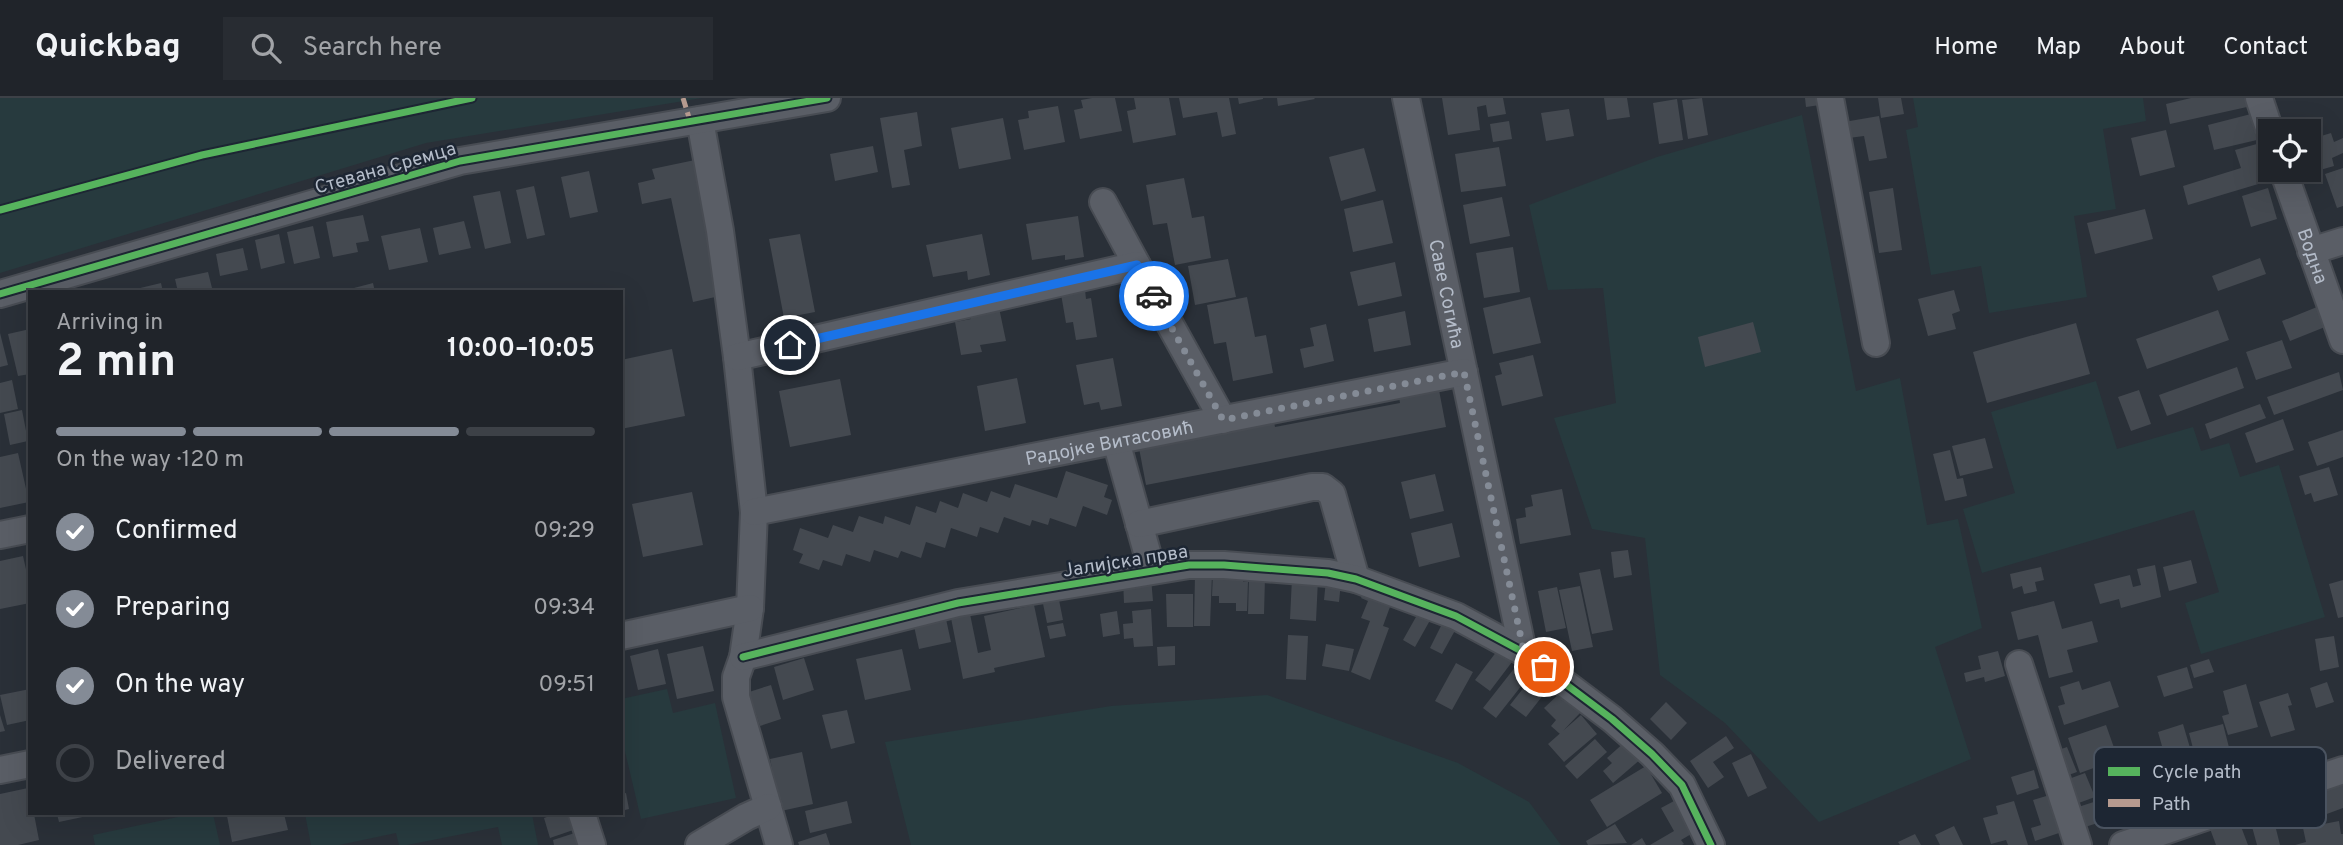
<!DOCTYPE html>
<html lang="en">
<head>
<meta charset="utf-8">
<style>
	body { margin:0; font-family:Overpass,sans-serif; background:#282c32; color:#f1f3f6; height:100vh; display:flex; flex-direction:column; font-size:26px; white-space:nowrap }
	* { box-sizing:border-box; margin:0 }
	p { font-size:23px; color:#a2a4a8 }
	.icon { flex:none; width:38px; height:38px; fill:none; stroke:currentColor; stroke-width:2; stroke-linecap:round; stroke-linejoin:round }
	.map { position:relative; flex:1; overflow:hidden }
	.panel { position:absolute; left:28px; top:192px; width:595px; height:525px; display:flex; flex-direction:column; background:#20242a; border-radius:0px; box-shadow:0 7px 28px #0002,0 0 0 2px #3d4147 }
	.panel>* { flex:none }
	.fabs { position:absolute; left:2258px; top:21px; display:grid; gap:14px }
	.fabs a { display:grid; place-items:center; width:63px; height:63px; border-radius:0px; background:#20242a; box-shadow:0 7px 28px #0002,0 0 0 2px #3d4147; font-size:35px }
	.pin { position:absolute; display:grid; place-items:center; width:60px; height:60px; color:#fff; margin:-30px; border:4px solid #fff; border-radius:50%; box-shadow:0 2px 7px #0007 }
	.courier { position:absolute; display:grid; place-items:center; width:70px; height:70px; margin:-35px; border:5px solid #1a73e8; border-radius:50%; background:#fff; color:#222; box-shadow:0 2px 9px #0007 }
	.head em { font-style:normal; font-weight:700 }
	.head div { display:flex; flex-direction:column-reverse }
	.head { display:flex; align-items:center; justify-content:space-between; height:119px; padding:0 28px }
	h1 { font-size:46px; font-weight:700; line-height:52px }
	.bar { display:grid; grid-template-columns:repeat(4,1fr); gap:10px 7px; align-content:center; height:84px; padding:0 28px }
	.bar i { height:9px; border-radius:5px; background:#3d4147 }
	.bar .selected { background:#848b96 }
	.bar p { grid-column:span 4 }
	ol { padding:0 28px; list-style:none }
	li { display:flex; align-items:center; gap:21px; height:77px }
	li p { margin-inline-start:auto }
	li .icon { padding:7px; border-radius:50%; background:#848b96; color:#fff; stroke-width:4 }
	li:last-child { color:#a2a4a8 }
	li i { width:38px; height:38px; border:4px solid #3d4147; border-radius:50% }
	header { display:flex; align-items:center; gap:42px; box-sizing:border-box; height:98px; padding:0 35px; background:#20242a; border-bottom:2px solid #3d4147 }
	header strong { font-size:33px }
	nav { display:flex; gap:38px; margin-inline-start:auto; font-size:24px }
	.search { width:490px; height:63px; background:#282c32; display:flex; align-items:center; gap:18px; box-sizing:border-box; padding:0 24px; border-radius:0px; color:#a2a4a8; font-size:26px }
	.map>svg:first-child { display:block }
	.green { fill:#273a3e }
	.building { fill:#444950 }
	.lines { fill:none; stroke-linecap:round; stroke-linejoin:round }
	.minor-casing { stroke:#484c53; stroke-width:30 }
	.minor { stroke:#5a5e66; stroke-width:26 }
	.quiet { stroke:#b69a8f; stroke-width:5; stroke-dasharray:10 5; stroke-linecap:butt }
	.cycleway-casing { stroke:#1d2633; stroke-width:11 }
	.cycleway { stroke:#56b35d; stroke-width:7 }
	.done { stroke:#848b96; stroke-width:7; stroke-dasharray:0 12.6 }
	.route { stroke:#1a73e8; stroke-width:9 }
	.labels { text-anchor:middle; stroke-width:5; stroke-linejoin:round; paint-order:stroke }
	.street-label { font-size:19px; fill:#b4bcc9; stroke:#1d2633 }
	.key { fill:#1d2633; stroke:#4a5360; stroke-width:2 }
	.key-label { font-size:19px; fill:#b4bcc9 }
</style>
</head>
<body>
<header>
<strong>Quickbag</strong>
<div class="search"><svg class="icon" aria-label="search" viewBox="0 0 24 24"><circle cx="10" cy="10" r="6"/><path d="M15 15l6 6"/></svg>Search here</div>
<nav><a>Home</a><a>Map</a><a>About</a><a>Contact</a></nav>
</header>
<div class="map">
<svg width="2343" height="747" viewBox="0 0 2343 747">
	<rect width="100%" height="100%" fill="#2a3038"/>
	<path class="green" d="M0 0H702L426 45 0 175Z
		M1913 0H2143L2146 23 2103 31 2116 111 2074 118 2087 199 1989 215 1981 168 1931 177 1906 32 1918 29Z
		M1802 17 1856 293 1900 280 1927 427 1958 421 1982 530 1935 549 1971 661 1819 724 1725 625 1660 577 1645 440 1592 431 1554 320 1616 305 1603 190 1548 192 1529 107 1657 59Z
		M2096 283 2117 351 2193 329 2201 353 2229 345 2240 379 2279 367 2325 519 2201 556 2185 505 2219 494 2194 412 1982 475 1963 411 2015 395 1991 314Z
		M667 591 673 615 715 605 736 700 641 721 623 645H621V601Z
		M1267 597 1458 665 1529 704 1561 747H911L885 644 1111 608Z
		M192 716H213L220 747H95L93 737Z
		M305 716H532L538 747H502L498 729 407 747H399L396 735 339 747H311Z"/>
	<path class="building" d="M1092 0H1115L1122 33 1080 41 1074 12 1083 10 1081 2Z
		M1134 0H1169L1176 37 1133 45 1127 13 1136 11Z
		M1179 0H1229L1236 36 1222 39 1217 14 1183 20Z
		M1238 0H1263V1L1239 6Z
		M1277 0H1314L1315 1 1278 8Z
		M1442 0H1503L1506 16 1488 19 1486 7 1477 9 1480 32 1448 37Z
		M1604 0H1627L1630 19 1607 22Z
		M1702 0 1708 37 1688 41 1682 2Z
		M1805 0H1826L1827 6 1806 9Z
		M1878 0H1901L1904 16 1881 20Z
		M2191 0H2245L2247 9 2170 26 2166 6Z
		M1677 1 1683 42 1659 46 1653 5Z
		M1058 8 1065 44 1024 52 1018 22 1029 20 1028 13Z
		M1569 11 1574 38 1546 43 1541 15Z
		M917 14 922 48 904 52 910 87 892 90 880 20Z
		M2251 16 2257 42 2214 52 2208 27Z
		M1879 18 1887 60 1869 63 1864 38 1841 41 1838 25Z
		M1003 20 1011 61 959 71 951 30Z
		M1509 23 1512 41 1493 44 1490 26Z
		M2166 32 2175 69 2140 78 2131 40Z
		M2331 35 2334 44 2343 40V55L2332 60 2334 68 2313 74 2308 59V42Z
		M2264 44 2270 64V72H2272L2275 81 2188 107 2183 88 2241 70 2235 52Z
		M873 48 878 74 835 83 830 56Z
		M1499 49 1506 88 1461 94 1455 56Z
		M1364 50 1376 93 1341 103 1329 59Z
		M695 62 724 197 693 204 671 100 642 106 638 85 655 81 652 71Z
		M2343 70V108L2337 110 2325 76Z
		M589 73 598 114 570 120 561 79Z
		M1184 80 1192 120 1204 118 1211 160 1175 167 1167 125 1153 127 1146 87Z
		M534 88 545 137 527 141 516 92Z
		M1893 90 1902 152 1879 155 1869 94Z
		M2268 90 2277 121 2251 129 2242 98Z
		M500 93 511 145 485 151 473 98Z
		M1502 99 1510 138 1470 146 1463 107Z
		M1383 102 1393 145 1353 154 1344 111Z
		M2145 111 2153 141 2095 156 2087 125Z
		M363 117 369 143 356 145 358 154 333 159 326 124Z
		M1078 118 1084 159 1065 162V157L1032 162 1026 126Z
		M464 123 471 150 439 157 433 130Z
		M313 128 320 160 294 166 287 134Z
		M420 130 428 164 389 172 381 138Z
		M279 136 285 165 261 171 255 142Z
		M800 136 815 214 784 220 769 141Z
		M982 136 990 177 968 182 967 173 933 179 926 147Z
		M1513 149 1520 194 1484 200 1476 155Z
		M243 150 248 172 220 178 216 156Z
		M2260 160 2266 176 2218 193 2212 178Z
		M1228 161 1236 199 1195 207 1188 168Z
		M1395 164 1402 198 1358 208 1350 174Z
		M208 174 213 194H178L175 181Z
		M161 185 163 194H133L132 192Z
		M373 185 375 194H355L354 190Z
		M1085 192 1086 201 1091 200 1097 239 1076 242 1073 224 1066 225 1061 196Z
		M1954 192 1960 213 1952 216 1956 231 1928 238 1918 201Z
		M1247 199 1255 239 1266 237 1273 275 1233 283 1226 244 1214 246 1207 207Z
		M1530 199 1541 245 1493 256 1483 210Z
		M998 205 1006 243 980 247 982 254 961 257 955 224 971 221 968 210Z
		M2317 209 2325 229 2290 243 2282 223Z
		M2218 212 2229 242 2147 271 2136 241Z
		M1405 213 1411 247 1374 254 1368 221Z
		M1753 224 1761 254 1705 269 1698 239Z
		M2076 225 2090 276 1987 305 1973 254Z
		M1326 226 1334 263 1304 270 1300 251 1314 248 1310 230Z
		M30 231V276L18 278 8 236Z
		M0 235 8 267 0 269Z
		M2282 242 2292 270 2256 282 2246 254Z
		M672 251 685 318 621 331V262Z
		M1533 257 1543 298 1502 308 1495 278 1502 276 1499 265Z
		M1113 260 1122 308 1101 312 1099 304 1084 307 1076 267Z
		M2237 269 2244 290 2167 318 2159 297Z
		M2339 274 2343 292 2274 317 2267 299Z
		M1017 280 1026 325 985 333 977 288Z
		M840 281 851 337 790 349 779 293Z
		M12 282 18 311 0 315V285Z
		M1439 292 1446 329 1146 387 1139 350 1274 324 1275 329 1400 305 1399 299Z
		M2139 292 2151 326 2131 333 2118 299Z
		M2260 306 2266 320 2210 341 2205 326Z
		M22 312 28 343 10 347 4 316Z
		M2283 321 2294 352 2256 365 2245 335Z
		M2343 332V359L2317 368 2308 344Z
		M1985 340 1993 370 1960 378 1952 348Z
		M1950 352 1957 381 1963 380 1967 398 1945 403 1933 356Z
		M18 355 29 404 0 410V359Z
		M2329 369 2338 397 2314 404 2311 395 2305 397 2299 378Z
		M1066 373 1108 387 1104 399 1112 402 1107 417 1083 408 1076 429 1050 420 1048 427 1032 422 1030 428 1004 419 998 435 980 429 977 439 951 430 945 450 926 444 921 460 901 453 898 460 874 452 870 464 846 456 842 468 823 462 819 472 799 465 803 456 793 452 800 430 828 440 833 427 853 434 859 418 883 426 885 418 910 427 916 408 936 415 940 403 958 410 963 395 987 404 991 393 1010 400 1015 386 1057 400Z
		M1435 376 1444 413 1410 421 1401 384Z
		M1562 391 1571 437 1520 446 1516 421 1526 419 1525 410 1533 408 1531 397Z
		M692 394 703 447 643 459 632 406Z
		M1452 425 1460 459 1419 469 1411 435Z
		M1628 452 1632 477 1614 480 1611 454Z
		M23 458 30 489V505L0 511V463Z
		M2191 462 2197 485 2169 493 2163 469Z
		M2155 467 2161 499 2121 510 2119 501 2100 506 2094 486 2130 477 2133 489 2141 487 2137 471Z
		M2041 469 2044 482 2035 484 2037 493 2024 496 2022 488 2013 491 2010 476Z
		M1600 471 1613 532 1592 536 1579 475Z
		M1213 474 1243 475V484H1248L1247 513H1236V505H1219V498H1212Z
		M1195 476H1212L1210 528H1194Z
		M1249 479 1265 480 1264 516H1248Z
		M1151 480 1153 503 1124 505 1123 481Z
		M1292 480 1318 481 1316 523 1290 521Z
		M1326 482 1341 484 1339 504 1324 502Z
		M2343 482V519L2338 520 2329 486Z
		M1366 488 1394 498 1383 528 1389 530 1370 582 1351 574 1370 523 1361 520 1368 503 1361 500Z
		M1580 488 1593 549 1572 553 1559 492Z
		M1557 489 1566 530 1546 534 1538 493Z
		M1057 492 1063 522 1047 525 1041 496Z
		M1166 496H1193V529H1167Z
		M2054 503 2062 531 2092 523 2098 544 2067 552 2073 574 2049 580 2038 537 2018 542 2011 514Z
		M1034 507 1045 559 994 570 995 574 963 581 951 520 970 516 978 555 991 552 984 518Z
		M1421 510 1433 517 1415 549 1403 542Z
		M1151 511 1153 548 1134 549 1133 540 1124 541 1123 526 1133 525 1132 513Z
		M1117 513 1120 536 1103 539 1100 516Z
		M1445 520 1458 527 1442 556 1430 550Z
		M946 521 951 544 919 551 914 528Z
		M1063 525 1066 538 1050 541 1047 528Z
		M1288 537 1308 538 1306 582 1286 581Z
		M2334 538 2339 569 2320 573 2315 541Z
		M1326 546 1354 551 1349 573 1322 568Z
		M703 548 714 593 677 601 667 556Z
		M1175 548V567L1158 568 1157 549Z
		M1500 549 1515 560 1490 593 1475 582Z
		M658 551 666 586 638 592 630 558Z
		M902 551 911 592 865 602 856 561Z
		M1998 553 2005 578 1985 584 1984 579 1966 584 1964 575 1981 571 1978 558Z
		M804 560 814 592 783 602 774 569Z
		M2209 561 2214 574 2194 580 2190 567Z
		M1520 563 1533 573 1496 620 1483 610Z
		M1456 565 1473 574 1452 612 1435 603Z
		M2187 569 2193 590 2164 599 2157 578Z
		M1532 579 1548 591 1526 619 1510 607Z
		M2079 583 2082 592 2110 583 2119 609 2064 627 2058 608 2065 606 2060 589Z
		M2327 584 2334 604 2316 610 2310 590Z
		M2246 586 2258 629 2228 637 2222 618 2229 616 2223 593Z
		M771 587 781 621 760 628 749 594Z
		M30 591V622L7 627 0 597Z
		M1560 595 1580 615 1560 636 1551 628 1556 622 1544 610Z
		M2288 595 2292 607 2288 608 2295 632 2271 639 2259 604Z
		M1666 604 1687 625 1671 642 1650 621Z
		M847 612 855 645 831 651 822 617Z
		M0 617 5 633 0 634Z
		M1581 617 1597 636 1564 664 1548 646Z
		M2183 626 2203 694 2173 702 2168 686 2187 681 2182 665 2168 669 2158 634Z
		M2223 626 2233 665 2199 673 2189 635Z
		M2106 627 2118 661 2080 675 2068 640Z
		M1726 638 1734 650 1713 664 1724 679 1708 690 1690 663Z
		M1595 641 1607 654 1577 681 1565 668Z
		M1626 643 1642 660 1613 685 1603 673 1612 665 1607 660Z
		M2067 649 2077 674 2060 680 2050 655Z
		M802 654 813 706 781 713 770 661Z
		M1751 656 1767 690 1748 699 1732 665Z
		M1646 668 1662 695 1607 729 1590 702Z
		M2034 672 2039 690 2017 697 2011 679Z
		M2085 675 2095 699 2076 706 2066 682Z
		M2343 681V710L2324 717 2314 692Z
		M28 690 30 716H34L39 742 18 747H0V696Z
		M626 695 629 711 621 713V696Z
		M2053 696 2065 733 2035 743 2031 730 2041 727 2033 702Z
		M847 703 852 725 810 735 805 713Z
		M1674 703 1693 735 1681 742 1684 746 1682 747H1650L1674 733 1661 710Z
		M2014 703 2028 747H2008L2006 742 1991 746 1983 720 1998 716 1996 708Z
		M2097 703 2104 723 2085 729 2078 709Z
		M57 716H92V717L59 724Z
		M238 716H284L288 732 232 744 227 718Z
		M555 716H575L579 730 550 740 544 720Z
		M2237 718 2248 747H2216L2209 728Z
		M2273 719 2280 747H2257L2251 725Z
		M2339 723 2341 736H2343V747H2295L2306 744 2303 730Z
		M1615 726 1627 745 1588 747 1586 743Z
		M1954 728 1963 747H1940L1935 737Z
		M581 733 586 747H554L553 742Z
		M826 735 830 747H799L798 744Z
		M1915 736 1921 747H1900L1898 744Z
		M1642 740 1646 747H1631Z"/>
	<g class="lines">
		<g class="minor-casing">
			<g id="minor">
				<path id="s1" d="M1406 0 1523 554"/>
				<path d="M1830 0 1876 245"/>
				<path d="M2259 0 2270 33"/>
				<path d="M700 22 720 133 737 259 754 414 750 510 743 559 736 579V599L779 747"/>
				<path id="s2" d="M2283 72 2343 242"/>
				<path d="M1103 104 1137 167"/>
				<path d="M2311 153 2343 143"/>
				<path d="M0 196 460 63 827 0"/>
				<path d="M737 259 1137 167 1223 322"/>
				<path d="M1116 343 1152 472"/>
				<path id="s3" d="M754 414 1464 274"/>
				<path d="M1139 426 1312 389H1323L1332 396 1356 481"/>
				<path d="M0 437 30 431"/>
				<path d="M621 538 750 510"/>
				<path d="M743 559 958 505 1189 467H1224L1328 475 1356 481 1456 518 1523 554 1612 621 1652 656 1682 687 1711 747"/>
				<path d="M2019 566 2078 747"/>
				<path d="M0 672 30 666"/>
				<path d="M582 716 592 747"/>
				<path d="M699 747 746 719 768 709"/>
				<path d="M2123 747 2343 672"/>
			</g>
		</g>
		<use href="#minor" class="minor"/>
		<path class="quiet" d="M683 0 690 23"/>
		<g class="cycleway-casing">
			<path id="cycleway" d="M0 112 202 57 472 0
				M0 196 460 63 827 0
				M743 559 958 505 1189 467H1224L1328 475 1356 481 1456 518 1523 554 1612 621 1652 656 1682 687 1711 747"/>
		</g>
		<use href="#cycleway" class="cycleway"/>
	</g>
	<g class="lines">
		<path class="done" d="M1154 198 1223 322 1464 274 1524 554 1544 569"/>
		<path class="route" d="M790 247 1137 167 1154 198"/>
	</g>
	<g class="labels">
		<g class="street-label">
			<text transform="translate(385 69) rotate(-16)" y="7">Стевана Сремца</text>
			<text dy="7" stroke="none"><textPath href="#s2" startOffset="91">Водна</textPath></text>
			<text dy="7" stroke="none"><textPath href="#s1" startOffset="200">Саве Согића</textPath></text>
			<text dy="7" stroke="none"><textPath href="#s3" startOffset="362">Радојке Витасовић</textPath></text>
			<text transform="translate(1125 462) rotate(-9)" y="7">Јалијска прва</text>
		</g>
	</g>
	<rect x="2094" y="649" width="232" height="81" rx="10" class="key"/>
	<rect x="2108" y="669" width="32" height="9" fill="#56b35d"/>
	<rect x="2108" y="701" width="32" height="8" fill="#b69a8f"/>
	<g class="key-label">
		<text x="2152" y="680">Cycle path</text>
		<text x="2152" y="712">Path</text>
	</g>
</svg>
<div class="fabs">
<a><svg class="icon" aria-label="locate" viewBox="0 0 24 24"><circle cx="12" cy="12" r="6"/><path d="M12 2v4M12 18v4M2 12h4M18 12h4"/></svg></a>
</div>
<div class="pin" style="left:1544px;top:569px;background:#ea580c"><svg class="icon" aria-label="bag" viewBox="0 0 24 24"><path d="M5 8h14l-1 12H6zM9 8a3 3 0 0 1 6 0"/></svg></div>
<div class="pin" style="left:790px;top:247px;background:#1f2937"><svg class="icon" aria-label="home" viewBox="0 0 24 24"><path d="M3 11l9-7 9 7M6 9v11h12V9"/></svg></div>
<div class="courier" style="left:1154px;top:198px"><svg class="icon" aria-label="car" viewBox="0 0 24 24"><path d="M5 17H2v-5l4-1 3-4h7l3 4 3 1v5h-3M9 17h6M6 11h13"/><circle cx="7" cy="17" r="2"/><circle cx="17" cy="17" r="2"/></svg></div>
<section class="panel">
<div class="head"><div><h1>2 min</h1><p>Arriving in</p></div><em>10:00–10:05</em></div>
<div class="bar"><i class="selected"></i><i class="selected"></i><i class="selected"></i><i></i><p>On the way · 120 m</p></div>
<ol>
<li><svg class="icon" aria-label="check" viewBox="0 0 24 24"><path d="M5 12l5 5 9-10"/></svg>Confirmed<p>09:29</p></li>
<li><svg class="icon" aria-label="check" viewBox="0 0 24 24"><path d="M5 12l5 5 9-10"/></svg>Preparing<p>09:34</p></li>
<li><svg class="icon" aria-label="check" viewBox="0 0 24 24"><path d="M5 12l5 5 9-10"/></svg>On the way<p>09:51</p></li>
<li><i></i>Delivered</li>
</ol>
</section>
</div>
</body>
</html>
